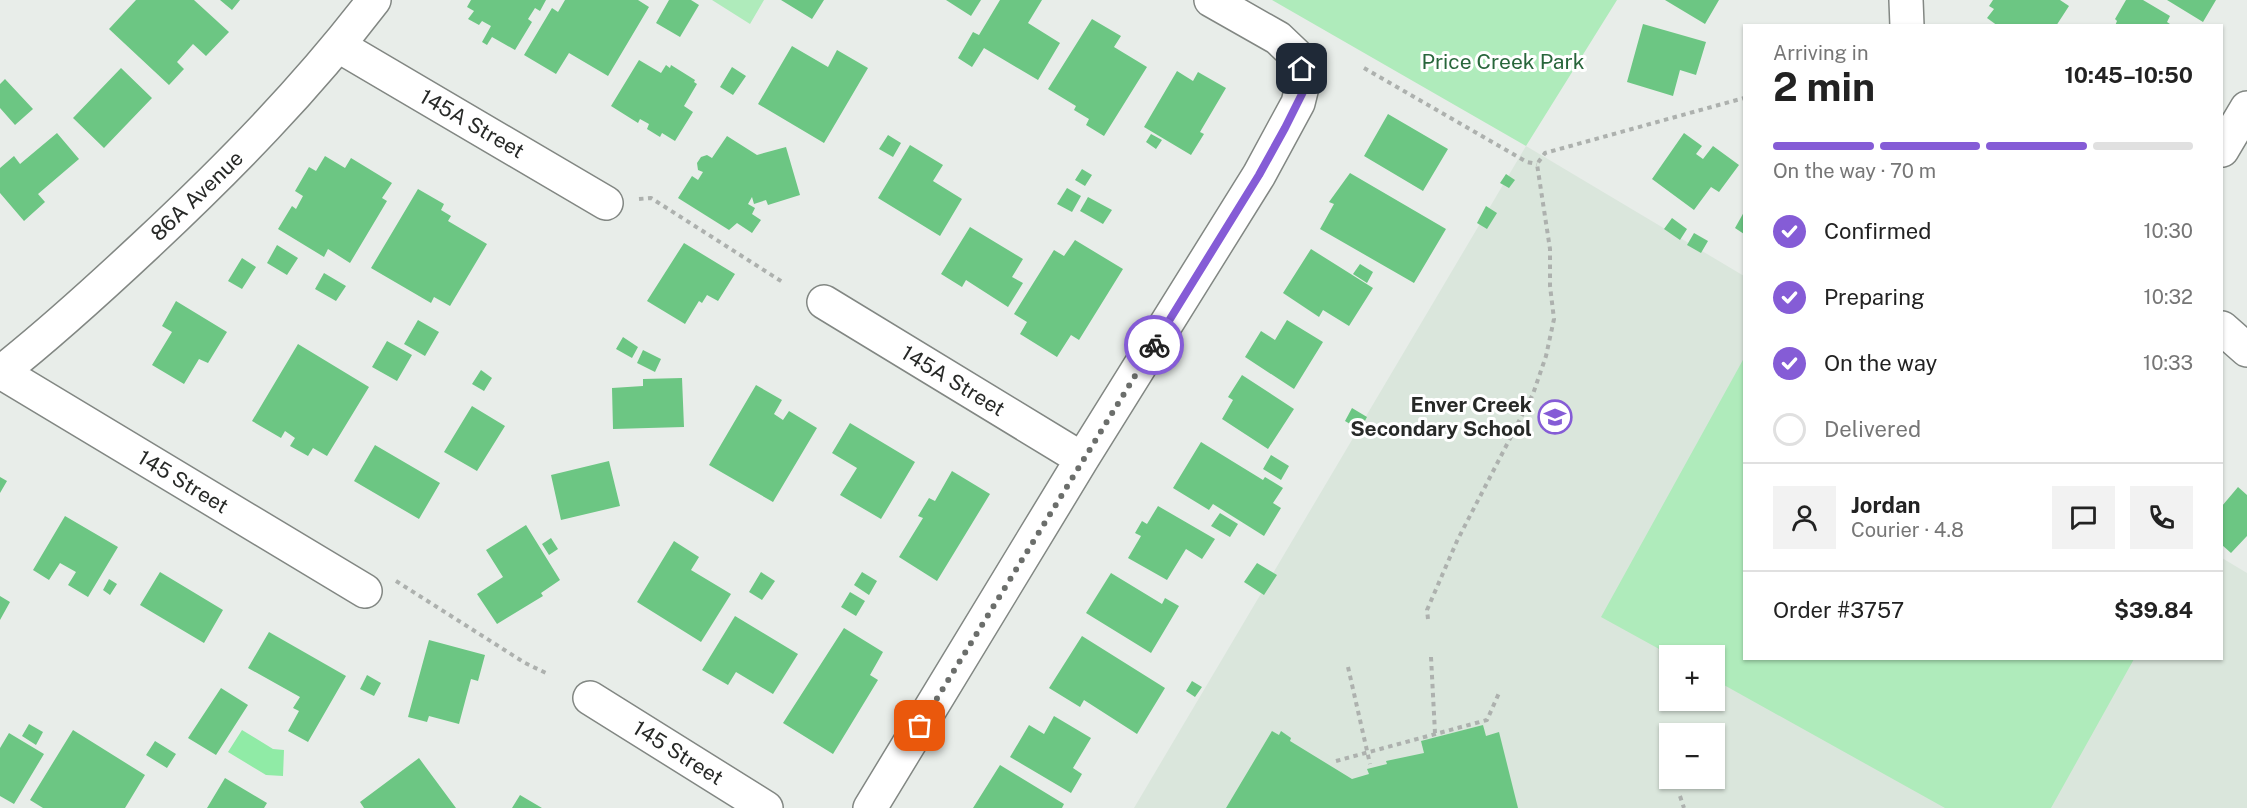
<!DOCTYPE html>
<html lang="en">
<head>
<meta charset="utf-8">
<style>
	body { margin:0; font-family:"Public Sans",sans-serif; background:#f2f2f2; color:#222; height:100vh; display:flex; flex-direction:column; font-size:22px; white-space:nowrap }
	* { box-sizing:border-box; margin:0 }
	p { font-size:20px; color:#767676 }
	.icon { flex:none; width:33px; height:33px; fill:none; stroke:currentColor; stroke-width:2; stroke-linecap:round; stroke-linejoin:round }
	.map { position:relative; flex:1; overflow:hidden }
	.sheet { position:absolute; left:1743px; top:24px; width:480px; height:636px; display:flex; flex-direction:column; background:#fff; border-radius:0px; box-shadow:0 2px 4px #0004 }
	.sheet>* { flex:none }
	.tools { position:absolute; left:1659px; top:645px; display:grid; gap:12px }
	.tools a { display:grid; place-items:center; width:66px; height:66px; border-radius:0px; background:#fff; box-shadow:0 2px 4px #0004; font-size:30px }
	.pin { position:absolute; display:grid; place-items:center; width:51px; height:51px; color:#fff; margin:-26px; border-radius:12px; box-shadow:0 3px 9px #0006 }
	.courier { position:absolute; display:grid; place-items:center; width:60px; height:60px; margin:-30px; border:4px solid #855cd6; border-radius:50%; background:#fff; color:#222; box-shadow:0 2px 8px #0007 }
	.summary em { font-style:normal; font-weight:700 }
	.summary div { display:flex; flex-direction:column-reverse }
	.summary { display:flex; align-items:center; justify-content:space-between; height:102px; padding:0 30px }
	h1 { font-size:39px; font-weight:700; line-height:45px }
	.bar { display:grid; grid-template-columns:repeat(4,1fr); gap:9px 6px; align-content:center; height:72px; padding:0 30px }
	.bar i { height:8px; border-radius:4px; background:#e0e0e0 }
	.bar .current { background:#855cd6 }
	.bar p { grid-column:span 4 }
	.line { display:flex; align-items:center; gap:15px; padding:0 30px; border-top:2px solid #e0e0e0 }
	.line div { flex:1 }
	.round { display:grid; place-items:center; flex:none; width:63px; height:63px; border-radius:0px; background:#f2f2f2 }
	ol { padding:0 30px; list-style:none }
	li { display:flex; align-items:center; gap:18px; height:66px }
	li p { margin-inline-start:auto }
	li .icon { padding:6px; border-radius:50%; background:#855cd6; color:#fff; stroke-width:4 }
	li:last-child { color:#767676 }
	li i { width:33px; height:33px; border:3px solid #e0e0e0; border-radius:50% }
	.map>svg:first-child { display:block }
	.built { fill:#dae6dc; fill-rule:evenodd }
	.green { fill:#afebbb }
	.water { fill:#90eba6 }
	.building { fill:#6cc683 }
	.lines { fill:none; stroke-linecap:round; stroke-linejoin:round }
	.minor-casing { stroke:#828783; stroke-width:36 }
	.path { stroke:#adb1ae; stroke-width:4; stroke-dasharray:4.5 4.5; stroke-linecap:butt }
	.minor { stroke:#fff; stroke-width:33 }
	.done { stroke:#6b6e6b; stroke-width:6; stroke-dasharray:0 10.8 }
	.route { stroke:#855cd6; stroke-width:8 }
	.labels { text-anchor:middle; stroke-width:6; stroke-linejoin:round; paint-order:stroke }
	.park-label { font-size:21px; fill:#28663b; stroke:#fff }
	.street-label { font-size:21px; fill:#272927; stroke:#fff }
	.poi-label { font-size:21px; font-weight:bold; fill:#272927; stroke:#fff; text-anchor:end }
</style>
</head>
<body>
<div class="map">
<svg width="2247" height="808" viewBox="0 0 2247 808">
	<rect width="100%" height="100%" fill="#e8ede9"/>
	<path class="built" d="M1526 146 1744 276V658H2222V558L2247 573V808H1134ZM1670 656H1714V700H1670ZM1670 734H1714V778H1670Z"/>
	<path class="green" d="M712 0H764L750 24Z
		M1272 0H1617L1526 146Z
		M1744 358V658L2134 659 2051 808H1945L1715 680 1714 656 1670 655 1601 617Z"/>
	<path class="water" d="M242 730 273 749 284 750 283 776 266 775 228 752Z"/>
	<path class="building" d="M136 0H194L229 32 206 56 193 44 177 62 184 69 169 85 109 29Z
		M220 0H240L232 10Z
		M471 0H546L540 11 535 8 528 19 532 22 515 50 492 37 487 45 482 42 491 26 482 21 479 25 468 19 474 11 467 7Z
		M565 0H638L649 7 608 76 569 53 556 74 524 55 552 8 558 12Z
		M669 0H691L699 5 680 37 656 23Z
		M781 0H824L812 19Z
		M946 0H981L971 16Z
		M1000 0H1042L1028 23 1060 43 1038 80 984 48 972 67 958 58 973 32 979 35Z
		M1665 0H1719L1705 24Z
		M1993 0H2060L2069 6 2056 26H1998L1987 18 1994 9 1989 6Z
		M2126 0H2143L2170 16 2167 22 2173 26H2115L2117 21 2115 19Z
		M2167 0H2216L2203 22Z
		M1092 19 1121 36 1114 47 1147 67 1104 136 1086 125 1089 119 1074 110 1076 106 1048 89Z
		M1643 24 1706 42 1696 75 1680 70 1673 96 1627 82Z
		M792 46 828 67 837 50 868 68 824 143 758 104Z
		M639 60 661 73 666 65 670 68 671 65 695 80 694 82 697 84 684 106 693 112 675 141 662 133 660 137 647 129 649 124 640 119 638 123 611 106Z
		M732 67 746 76 733 95 720 87Z
		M121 68 152 98 104 148 73 118Z
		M1177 71 1193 81 1198 72 1226 88 1200 132 1204 134 1191 155 1144 127Z
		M5 79 33 109 15 125 0 108V84Z
		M1388 114 1448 149 1423 191 1364 156Z
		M57 133 79 159 38 194 45 202 24 221 0 193V168L14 156 20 164Z
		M1684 133 1702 146 1696 154 1703 159 1713 146 1739 165 1719 192 1711 187 1694 210 1652 179Z
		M1151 134 1162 140 1156 149 1146 142Z
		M888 135 901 143 893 157 879 149Z
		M727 136 757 155 786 147 800 195 768 205 766 200 754 204 752 197 748 204 755 208 752 214 761 220 752 233 737 223 729 230 678 198 692 176 698 180 703 172 698 170 697 163 701 157 707 155 712 158Z
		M910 145 943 165 933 181 962 199 940 236 878 198Z
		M325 156 345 168 351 158 392 183 382 198 387 201 350 263 328 249 324 257 278 229 292 206 296 209 303 196 295 191 309 167 316 171Z
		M1082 169 1092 175 1085 186 1075 180Z
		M1350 173 1446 229 1414 283 1320 229 1334 204 1329 202Z
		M1506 174 1515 180 1509 188 1500 183Z
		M1067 188 1081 196 1072 212 1057 204Z
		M418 189 444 204 441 210 451 216 448 221 487 244 450 306 434 297 431 303 371 268Z
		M1088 197 1112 210 1103 224 1080 211Z
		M1486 206 1497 213 1487 229 1477 223Z
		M1744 212V234L1735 228Z
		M1672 218 1687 229 1680 240 1664 229Z
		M970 227 1023 259 1012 277 1023 283 1008 307 966 280 962 287 941 274Z
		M1694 233 1708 241 1701 253 1687 245Z
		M1075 240 1123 269 1079 340 1071 335 1057 357 1020 334 1027 322 1014 314 1054 250 1064 256Z
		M684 243 735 274 718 301 707 295 702 303 699 301 685 324 647 301Z
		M277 245 298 258 287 275 267 263Z
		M1311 249 1373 288 1349 326 1323 310 1319 317 1283 293Z
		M242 258 256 267 242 289 228 281Z
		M1360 264 1373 272 1367 283 1353 274Z
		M324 273 346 286 336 301 315 289Z
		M176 301 227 332 208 363 199 359 184 384 152 365 172 332 162 326Z
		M418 320 439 332 425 356 404 344Z
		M1287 320 1323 342 1294 389 1245 357 1261 331 1275 340Z
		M623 337 638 347 632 358 616 349Z
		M387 341 412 355 397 381 372 367Z
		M298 344 369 387 327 456 313 448 308 456 290 446 295 438 285 431 281 438 252 421Z
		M643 350 661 359 655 372 637 363Z
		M481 370 492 378 484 391 472 384Z
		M1242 375 1294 409 1268 449 1222 419 1233 400 1228 397Z
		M682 378 684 427 613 429 612 388 643 386V379Z
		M756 385 782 400 774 414 783 420 789 411 817 428 773 502 709 465Z
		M472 406 505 426 477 471 444 452Z
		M1352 408 1367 417 1360 430 1345 421Z
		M850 423 915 462 881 519 840 495 857 468 832 453Z
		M1201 442 1263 480 1265 477 1283 488 1273 503 1281 508 1264 536 1213 504 1209 510 1173 488Z
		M375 445 440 483 419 519 354 481Z
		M1271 455 1289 466 1281 480 1263 469Z
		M609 461 620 506 561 520 551 475Z
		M952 471 990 494 937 581 899 557 923 518 918 516 929 498 935 501Z
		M0 477 7 481 0 493Z
		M2238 487 2247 495V536L2231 553 2222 545V506Z
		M1158 506 1215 539 1202 559 1186 549 1167 580 1128 558 1141 536 1135 533 1142 521 1147 524Z
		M1220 513 1238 524 1230 537 1211 526Z
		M65 516 118 547 88 597 68 585 76 572 60 563 49 580 33 570Z
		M526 525 560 580 541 593 543 596 497 624 477 594 503 577 486 550Z
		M551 538 558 549 549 555 542 544Z
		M674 541 699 557 691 570 731 594 701 642 637 602Z
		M1257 563 1277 575 1264 595 1244 582Z
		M160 572 223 610 204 643 140 605Z
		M761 572 775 581 762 600 749 592Z
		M862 572 877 581 869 595 854 585Z
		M1111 573 1162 604 1165 598 1179 606 1151 653 1086 613Z
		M109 579 117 584 110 595 103 590Z
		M850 592 865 601 856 616 841 607Z
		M0 596 10 602 0 620Z
		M735 616 798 654 773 694 736 672 728 685 702 670Z
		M844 628 883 652 870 675 878 680 833 754 783 723Z
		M269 632 346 676 308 742 288 731 299 711 293 708 300 697 248 668Z
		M1082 636 1165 688 1137 734 1084 700 1080 707 1049 688Z
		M429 640 485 655 478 681 471 679 459 724 429 716 427 722 408 717Z
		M367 675 381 683 374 696 360 689Z
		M1192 681 1202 687 1195 697 1186 691Z
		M221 688 248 705 216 755 188 738Z
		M1054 716 1091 738 1073 768 1082 774 1071 793 1010 757 1029 725 1044 734Z
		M29 724 43 732 36 745 22 736Z
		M1483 725 1486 736 1499 732 1518 808H1226L1272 731 1279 735 1281 731 1291 738 1290 741 1352 779 1369 774 1367 769 1387 764 1386 761 1424 753 1421 741Z
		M73 730 145 775 125 808H43L30 800Z
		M9 733 44 754 14 804 0 796V748Z
		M155 741 176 754 167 768 146 755Z
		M419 758 456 808H364L360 802Z
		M1000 765 1064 804 1062 808H973Z
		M225 778 267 803 264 808H207Z
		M520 795 542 808H512Z"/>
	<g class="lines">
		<g class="minor-casing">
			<path id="minor" d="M1906 0 1907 26
				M339 46 606 203
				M2222 150 2247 108
				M824 302 1082 459
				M2222 328 2247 350
				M1 372 365 591
				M0 373C51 333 100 288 147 244 229 167 306 89 374 0
				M590 698 766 808
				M870 808 1082 459 1259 175 1298 103 1304 79 1299 58 1278 38 1211 0"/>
		</g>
		<path class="path" d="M1364 68 1527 162 1537 164
			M639 199 651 198 784 283
			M396 581 525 663 546 673
			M1428 619 1427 610 1457 541 1533 394 1546 356 1554 319 1550 286V249L1537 164 1545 153 1744 98
			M1431 657 1435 733
			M1348 667 1370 764
			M1336 761 1487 720 1499 693
			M1680 796 1684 808"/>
		<use href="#minor" class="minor"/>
	</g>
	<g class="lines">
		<path class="done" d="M920 726 1154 345"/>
		<path class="route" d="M1154 345 1259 175 1285 128 1304 90 1302 69"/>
	</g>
	<defs>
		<g id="school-ring" transform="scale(1.725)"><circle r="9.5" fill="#fff" stroke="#855cd6" stroke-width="1.5"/><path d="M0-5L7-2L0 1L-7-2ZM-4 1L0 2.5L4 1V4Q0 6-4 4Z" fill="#855cd6"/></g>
	</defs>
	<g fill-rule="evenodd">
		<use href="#school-ring" x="1555" y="417"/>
	</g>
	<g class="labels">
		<g class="park-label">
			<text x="1503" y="69">Price Creek Park</text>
		</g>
		<g class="street-label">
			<text transform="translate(472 124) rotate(30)" y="7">145A Street</text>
			<text transform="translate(197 196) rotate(-44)" y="7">86A Avenue</text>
			<text transform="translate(953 381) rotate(31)" y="7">145A Street</text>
			<text transform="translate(183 482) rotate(31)" y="7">145 Street</text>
			<text transform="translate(678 753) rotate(32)" y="7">145 Street</text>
		</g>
		<g class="poi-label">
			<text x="1532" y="412">Enver Creek<tspan x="1532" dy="24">Secondary School</tspan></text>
		</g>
	</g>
</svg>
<div class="tools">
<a>+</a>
<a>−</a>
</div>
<div class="pin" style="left:920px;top:726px;background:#ea580c"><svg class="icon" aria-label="bag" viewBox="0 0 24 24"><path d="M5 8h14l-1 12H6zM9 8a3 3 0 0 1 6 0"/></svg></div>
<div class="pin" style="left:1302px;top:69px;background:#1f2937"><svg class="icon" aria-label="home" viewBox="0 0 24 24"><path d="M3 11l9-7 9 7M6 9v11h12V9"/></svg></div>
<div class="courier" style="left:1154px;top:345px"><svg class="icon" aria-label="bike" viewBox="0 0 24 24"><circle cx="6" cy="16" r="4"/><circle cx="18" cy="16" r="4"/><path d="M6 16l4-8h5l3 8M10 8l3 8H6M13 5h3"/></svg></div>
<section class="sheet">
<div class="summary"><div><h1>2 min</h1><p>Arriving in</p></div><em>10:45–10:50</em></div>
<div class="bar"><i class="current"></i><i class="current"></i><i class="current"></i><i></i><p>On the way · 70 m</p></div>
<ol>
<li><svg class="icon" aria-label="check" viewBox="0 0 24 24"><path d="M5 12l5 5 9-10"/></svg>Confirmed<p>10:30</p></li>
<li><svg class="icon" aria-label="check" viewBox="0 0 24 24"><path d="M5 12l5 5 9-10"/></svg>Preparing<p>10:32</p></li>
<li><svg class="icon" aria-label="check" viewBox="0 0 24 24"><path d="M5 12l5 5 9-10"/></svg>On the way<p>10:33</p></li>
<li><i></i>Delivered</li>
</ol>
<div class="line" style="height:108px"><a class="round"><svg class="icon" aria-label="person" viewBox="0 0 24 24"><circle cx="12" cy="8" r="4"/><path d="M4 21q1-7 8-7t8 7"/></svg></a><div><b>Jordan</b><p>Courier · 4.8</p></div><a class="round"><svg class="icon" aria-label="chat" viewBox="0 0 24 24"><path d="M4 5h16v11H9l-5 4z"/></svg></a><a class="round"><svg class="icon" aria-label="phone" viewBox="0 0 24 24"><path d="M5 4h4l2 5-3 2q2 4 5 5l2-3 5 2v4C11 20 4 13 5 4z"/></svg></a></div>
<div class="line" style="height:78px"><div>Order #3757</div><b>$39.84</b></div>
</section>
</div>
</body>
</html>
